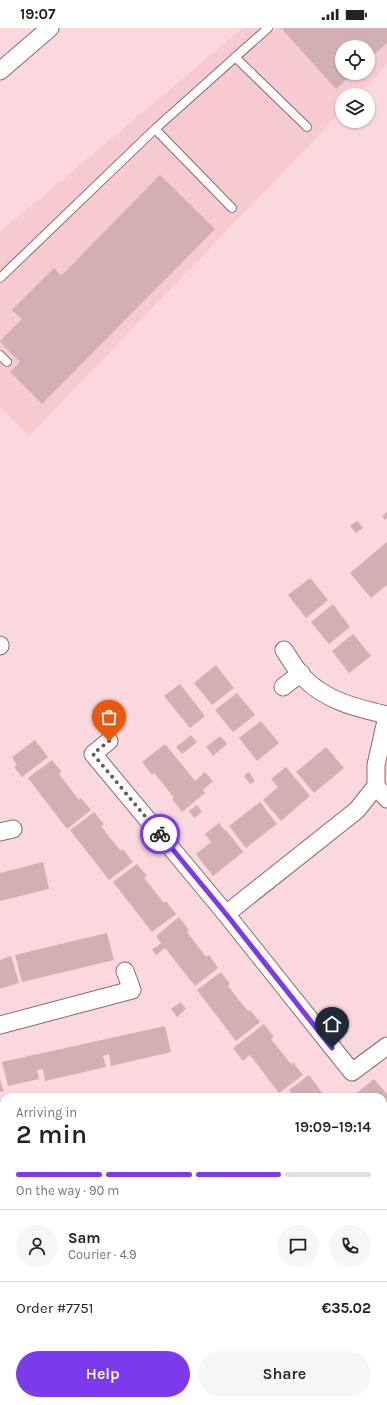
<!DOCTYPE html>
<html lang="en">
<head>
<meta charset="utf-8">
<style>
	body { margin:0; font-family:Karla,sans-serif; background:#f6f6f6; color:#222; height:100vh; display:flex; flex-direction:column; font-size:15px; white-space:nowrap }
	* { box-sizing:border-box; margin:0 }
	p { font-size:13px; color:#767676 }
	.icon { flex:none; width:22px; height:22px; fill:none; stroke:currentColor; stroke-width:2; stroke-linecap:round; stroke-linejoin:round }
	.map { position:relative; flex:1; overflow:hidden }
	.details { position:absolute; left:0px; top:1065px; width:387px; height:312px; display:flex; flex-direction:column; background:#fff; border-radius:12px 12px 0 0; box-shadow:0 1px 3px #0004 }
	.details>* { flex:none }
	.controls { position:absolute; left:335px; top:12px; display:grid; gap:8px }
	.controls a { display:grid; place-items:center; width:40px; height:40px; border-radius:50%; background:#fff; box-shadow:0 1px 3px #0004; font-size:20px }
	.pin { position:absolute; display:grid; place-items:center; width:34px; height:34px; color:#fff; margin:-41px -17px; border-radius:50% 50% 50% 0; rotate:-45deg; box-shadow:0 0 4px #0007 }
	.pin .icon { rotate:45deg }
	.courier { position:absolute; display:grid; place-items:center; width:40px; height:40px; margin:-20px; border:3px solid #7c3aed; border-radius:50%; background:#fff; color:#222; box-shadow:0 1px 5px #0007 }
	.summary em { font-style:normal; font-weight:600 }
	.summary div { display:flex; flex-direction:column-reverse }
	.summary { display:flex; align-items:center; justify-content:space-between; height:68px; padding:0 16px }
	h1 { font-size:26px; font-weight:600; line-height:30px }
	.bar { display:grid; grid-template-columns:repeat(4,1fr); gap:6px 4px; align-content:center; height:48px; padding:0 16px }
	.bar i { height:5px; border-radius:3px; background:#e0e0e0 }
	.bar .current { background:#7c3aed }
	.bar p { grid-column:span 4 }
	.line { display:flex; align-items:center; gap:10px; padding:0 16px; border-top:1px solid #e0e0e0 }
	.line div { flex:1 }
	.round { display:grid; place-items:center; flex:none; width:42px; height:42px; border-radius:21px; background:#f6f6f6 }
	.primary-button { display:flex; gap:8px; margin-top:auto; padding:8px 16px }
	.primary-button a { flex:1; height:46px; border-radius:24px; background:#7c3aed; color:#fff; font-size:16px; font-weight:600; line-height:46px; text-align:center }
	.primary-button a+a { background:#f6f6f6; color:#222 }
	.status { display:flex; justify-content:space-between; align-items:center; height:28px; padding:0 20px; background:#fff; direction:ltr }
	.status svg { height:11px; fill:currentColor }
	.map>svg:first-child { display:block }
	.built { fill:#f6cad0; fill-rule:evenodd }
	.green { fill:#edafb9 }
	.building { fill:#d1afb3 }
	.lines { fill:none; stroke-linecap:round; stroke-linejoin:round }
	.lane-casing { stroke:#896a6f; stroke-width:10 }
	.street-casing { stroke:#896a6f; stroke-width:19 }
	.path { stroke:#a3898d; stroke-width:2.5; stroke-dasharray:2 3; stroke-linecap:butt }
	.lane { stroke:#fff; stroke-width:8 }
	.street { stroke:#fff; stroke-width:17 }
	.done { stroke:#6b575a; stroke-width:4; stroke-dasharray:0 7.2 }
	.route { stroke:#7c3aed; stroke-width:5 }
</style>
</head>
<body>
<div class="status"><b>19:07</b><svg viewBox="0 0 49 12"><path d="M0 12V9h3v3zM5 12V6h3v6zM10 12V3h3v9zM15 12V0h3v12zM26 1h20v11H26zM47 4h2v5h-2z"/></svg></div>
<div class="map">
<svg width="387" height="1377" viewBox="0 0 387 1377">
	<rect width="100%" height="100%" fill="#fbd8dd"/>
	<path class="built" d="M243 0H387V36L357 67H342V83L29 408 0 379V204ZM342 19H368V45H342Z"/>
	<path class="green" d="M387 1265V1377H324L325 1373H383V1269Z"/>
	<path class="building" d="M283 0H387V15L368 32V19H342V45H354L336 61 282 1Z
		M160 147 215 201 42 376 10 344 20 334 0 314V313L22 291 12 282 54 240 61 248Z
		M387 484V490L385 492 382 488Z
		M357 493 363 500 356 505 350 498Z
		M387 514V557L371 570 350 545Z
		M310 550 328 572 306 590 288 567Z
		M333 576 350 599 329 616 311 594Z
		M353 606 371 628 349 645 332 623Z
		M216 637 234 660 212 677 194 655Z
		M180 656 205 688 190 700 164 668Z
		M237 665 255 687 233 704 215 682Z
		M261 693 279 715 257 733 239 710Z
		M191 707 197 714 182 726 176 719Z
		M220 708 227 716 213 728 206 719Z
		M35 712 48 729 22 749 14 739 17 737 12 729Z
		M165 716 195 753 205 744 213 753 203 762 205 765 182 784 172 771 174 770 164 757 154 745 152 747 142 734Z
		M326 719 344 740 314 765 296 744Z
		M52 732 62 744 59 746 79 772 81 770 91 782 67 801 28 750Z
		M286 739 310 768 281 793 263 772 278 759 271 751Z
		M249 744 255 753 250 756 244 748Z
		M260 774 277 796 246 820 229 798Z
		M197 777 202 784 194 790 189 783Z
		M94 784 104 796 101 798 111 811 121 823 123 821 133 834 109 852 70 802Z
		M219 795 225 803 226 802 243 824 213 848 196 826 211 814 205 806Z
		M43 834 49 861 0 873V845Z
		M137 836 147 848 144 850 164 875 166 873 176 886 152 904 113 854Z
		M179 889 189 902 187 904 206 929 209 927 218 940 195 958 165 920 156 927 152 922 161 915 156 908Z
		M107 905 114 932 22 954 15 927Z
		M11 928 19 955 0 961V932Z
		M221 944 230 956 228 958 238 971 248 983 250 982 260 994 236 1013 197 962Z
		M181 974 186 981 177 989 171 981Z
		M264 996 274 1009 271 1011 291 1036 293 1034 303 1047 279 1065 250 1027 243 1033 233 1020Z
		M165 998 171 1024 111 1038 109 1026 103 1028 106 1039 45 1053 43 1041 37 1042 39 1051 8 1058 2 1034Z
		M309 1047 321 1063 326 1069H294L289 1062Z
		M374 1051 387 1066V1078L383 1082V1069H356L354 1067Z
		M0 1052 4 1063 0 1064Z
		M387 1123V1155L386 1156 383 1153V1126Z
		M22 1373 30 1377H20Z
		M134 1373H135L143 1377H132Z"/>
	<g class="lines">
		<g class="lane-casing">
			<path id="lane" d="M235 29 307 99
				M155 101 232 180
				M0 250 155 101 268 0
				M0 327 7 334"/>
		</g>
		<g class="street-casing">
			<path id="street" d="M0 43 50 0
				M0 617V618
				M284 622C290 631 296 642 304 650 326 673 357 680 387 687
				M283 659 301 645
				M387 688 376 737V758L387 771
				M109 713 93 726 226 886 352 1044 387 1018
				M0 804 13 801
				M226 886 357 782 376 758
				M0 997 132 962 125 943
				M383 1196H387
				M0 1324H4
				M293 1373 294 1377
				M91 1377 94 1373"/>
		</g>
		<path class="path" d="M192 1377 194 1373"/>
		<use href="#lane" class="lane"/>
		<use href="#street" class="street"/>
	</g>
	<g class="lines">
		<path class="done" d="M109 713 93 726 160 806"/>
		<path class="route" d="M160 806 226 886 332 1020"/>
	</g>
</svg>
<div class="controls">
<a><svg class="icon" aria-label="locate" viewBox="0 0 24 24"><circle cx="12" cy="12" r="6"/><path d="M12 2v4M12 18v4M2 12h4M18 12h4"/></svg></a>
<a><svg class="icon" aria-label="layers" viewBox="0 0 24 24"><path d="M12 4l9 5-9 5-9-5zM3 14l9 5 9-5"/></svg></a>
</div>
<div class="pin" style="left:109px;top:713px;background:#ea580c"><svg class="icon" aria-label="bag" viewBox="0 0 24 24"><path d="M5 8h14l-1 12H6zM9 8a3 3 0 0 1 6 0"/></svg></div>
<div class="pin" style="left:332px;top:1020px;background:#1f2937"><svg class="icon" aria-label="home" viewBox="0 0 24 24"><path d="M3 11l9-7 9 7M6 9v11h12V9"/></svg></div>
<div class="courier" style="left:160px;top:806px"><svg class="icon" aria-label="bike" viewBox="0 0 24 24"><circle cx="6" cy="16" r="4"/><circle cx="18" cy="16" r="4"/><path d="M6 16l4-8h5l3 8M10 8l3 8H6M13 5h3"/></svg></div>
<section class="details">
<div class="summary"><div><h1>2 min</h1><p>Arriving in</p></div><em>19:09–19:14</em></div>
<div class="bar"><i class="current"></i><i class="current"></i><i class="current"></i><i></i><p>On the way · 90 m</p></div>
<div class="line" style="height:72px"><a class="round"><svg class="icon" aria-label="person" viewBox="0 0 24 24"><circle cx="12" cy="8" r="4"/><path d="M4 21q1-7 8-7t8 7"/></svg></a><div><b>Sam</b><p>Courier · 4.9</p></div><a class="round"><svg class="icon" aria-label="chat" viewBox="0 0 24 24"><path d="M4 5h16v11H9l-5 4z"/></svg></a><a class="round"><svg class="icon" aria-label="phone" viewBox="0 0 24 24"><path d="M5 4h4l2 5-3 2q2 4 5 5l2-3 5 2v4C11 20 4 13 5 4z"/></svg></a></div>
<div class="line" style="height:52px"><div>Order #7751</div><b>€35.02</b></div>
<div class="primary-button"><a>Help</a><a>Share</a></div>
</section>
</div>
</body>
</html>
